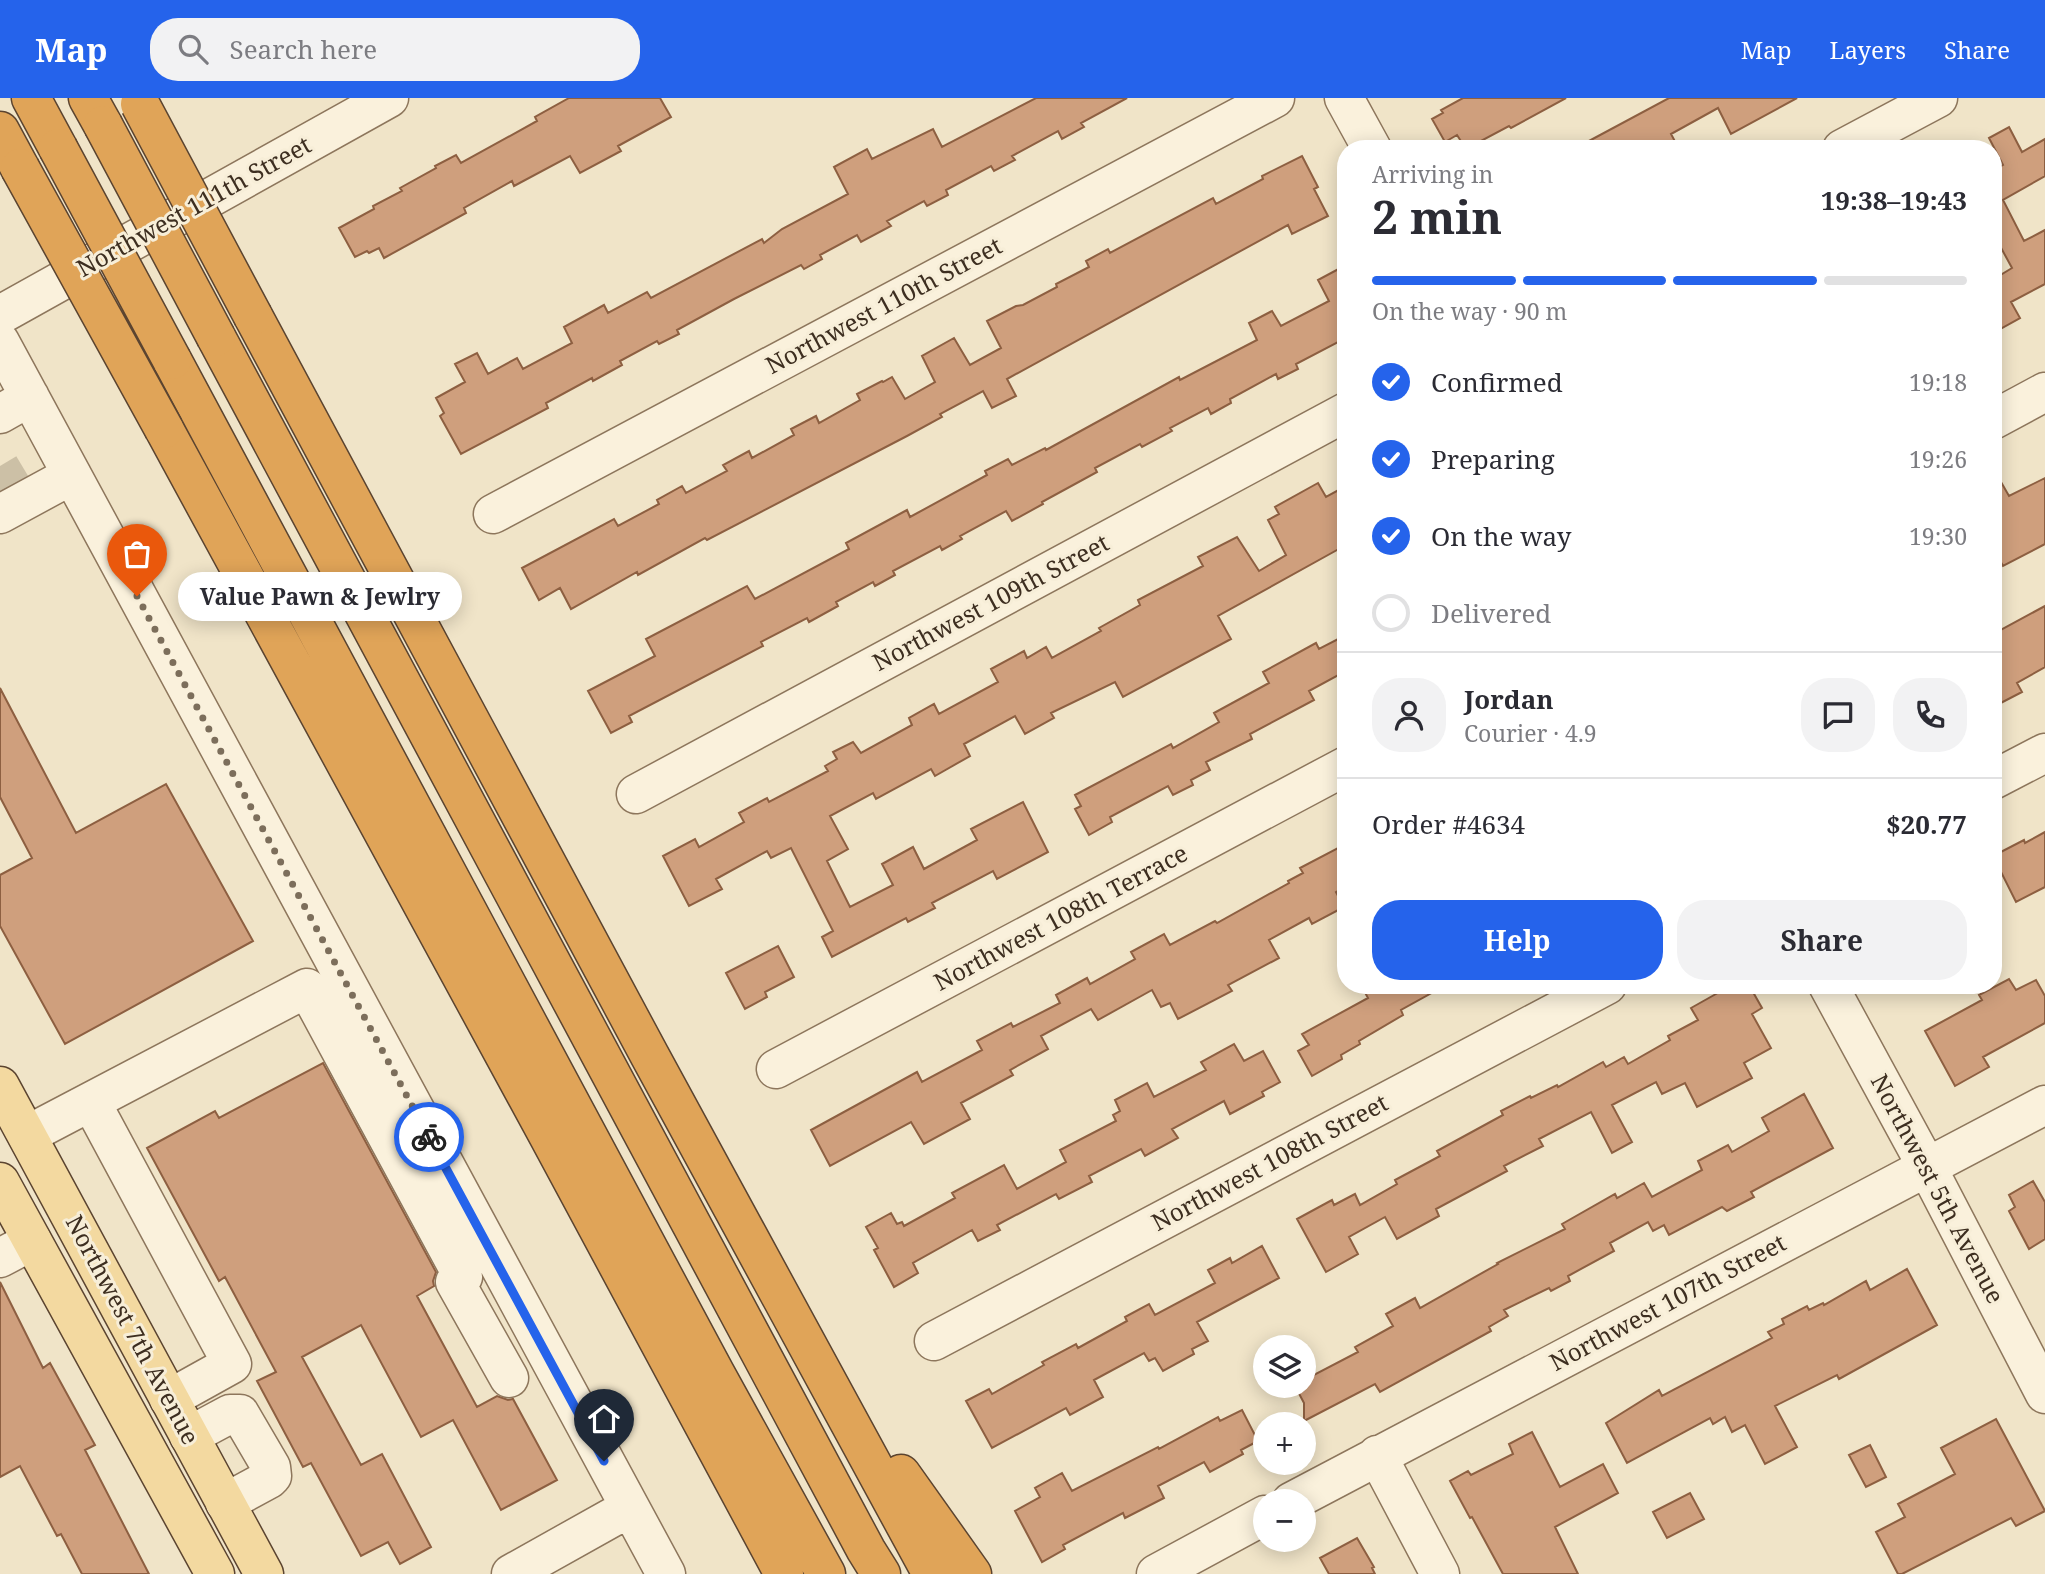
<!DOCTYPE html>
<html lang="en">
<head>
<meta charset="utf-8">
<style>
	body { margin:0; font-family:"Noto Serif",serif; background:#f2f2f3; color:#2b2b33; height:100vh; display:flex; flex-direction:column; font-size:26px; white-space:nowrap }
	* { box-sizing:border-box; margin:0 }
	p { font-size:23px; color:#7c7c81 }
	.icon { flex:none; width:38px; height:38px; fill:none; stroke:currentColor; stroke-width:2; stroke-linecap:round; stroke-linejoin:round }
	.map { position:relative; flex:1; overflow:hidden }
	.details { position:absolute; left:1337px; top:42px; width:665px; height:854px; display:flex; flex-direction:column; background:#fff; border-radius:28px; box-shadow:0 4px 18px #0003 }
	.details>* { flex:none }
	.controls { position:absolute; left:1253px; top:1237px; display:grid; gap:14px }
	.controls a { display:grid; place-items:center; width:63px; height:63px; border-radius:50%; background:#fff; box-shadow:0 4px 18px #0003; font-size:35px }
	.pin { position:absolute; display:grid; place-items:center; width:60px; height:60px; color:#fff; margin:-72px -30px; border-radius:50% 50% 50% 0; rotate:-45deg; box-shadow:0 0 7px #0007 }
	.pin .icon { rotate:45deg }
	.courier { position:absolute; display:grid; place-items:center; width:70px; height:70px; margin:-35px; border:5px solid #2563eb; border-radius:50%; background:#fff; color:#222; box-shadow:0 2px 9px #0007 }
	.bubble { position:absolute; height:49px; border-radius:24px; background:#fff; box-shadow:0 4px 18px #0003; font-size:23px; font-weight:700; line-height:49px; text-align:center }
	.overview em { font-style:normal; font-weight:700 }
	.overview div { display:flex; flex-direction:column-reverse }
	.overview { display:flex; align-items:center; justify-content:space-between; height:119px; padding:0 35px }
	h1 { font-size:46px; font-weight:700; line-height:52px }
	.bar { display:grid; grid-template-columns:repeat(4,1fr); gap:10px 7px; align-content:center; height:84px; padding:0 35px }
	.bar i { height:9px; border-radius:5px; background:#e1e1e2 }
	.bar .active { background:#2563eb }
	.bar p { grid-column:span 4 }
	.line { display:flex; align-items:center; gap:18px; padding:0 35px; border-top:2px solid #e1e1e2 }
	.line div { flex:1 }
	.round { display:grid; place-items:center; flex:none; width:74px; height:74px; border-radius:28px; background:#f2f2f3 }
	ol { padding:0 35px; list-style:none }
	li { display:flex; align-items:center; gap:21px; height:77px }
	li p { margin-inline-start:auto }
	li .icon { padding:7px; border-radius:50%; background:#2563eb; color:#fff; stroke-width:4 }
	li:last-child { color:#7c7c81 }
	li i { width:38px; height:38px; border:4px solid #e1e1e2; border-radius:50% }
	.action { display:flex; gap:14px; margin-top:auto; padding:14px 35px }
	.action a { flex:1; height:80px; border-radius:28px; background:#2563eb; color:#fff; font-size:28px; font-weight:700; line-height:80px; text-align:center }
	.action a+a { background:#f2f2f3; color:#2b2b33 }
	header { display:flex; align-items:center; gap:42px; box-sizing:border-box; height:98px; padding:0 35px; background:#2563eb; color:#fff }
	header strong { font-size:33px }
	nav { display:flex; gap:38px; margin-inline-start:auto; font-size:24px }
	.search { width:490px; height:63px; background:#f2f2f3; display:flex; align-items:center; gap:18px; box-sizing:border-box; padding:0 24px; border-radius:28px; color:#7c7c81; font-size:26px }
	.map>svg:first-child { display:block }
	.building { fill:#cf9f7d; stroke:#8d5f41; stroke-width:2 }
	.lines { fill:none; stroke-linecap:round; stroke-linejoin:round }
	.minor-tunnel { stroke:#ccc0a6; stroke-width:38; stroke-dasharray:38 19; stroke-linecap:butt }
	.minor-casing { stroke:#8d765c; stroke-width:41 }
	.major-casing { stroke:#5b4430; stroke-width:41 }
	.highway-casing { stroke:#5b4430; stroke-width:41 }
	.minor { stroke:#faf1dc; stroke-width:38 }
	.major { stroke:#f3d9a0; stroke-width:38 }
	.highway { stroke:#e0a458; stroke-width:38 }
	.highway-bridge-casing { stroke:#5b4430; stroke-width:41; stroke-linecap:butt }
	.highway-bridge { stroke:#e0a458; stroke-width:38 }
	.done { stroke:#7c6e5b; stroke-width:7; stroke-dasharray:0 12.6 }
	.route { stroke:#2563eb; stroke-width:9 }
	.labels { text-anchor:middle; stroke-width:6; stroke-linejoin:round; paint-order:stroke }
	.street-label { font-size:24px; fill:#3d2e20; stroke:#f7eed8 }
</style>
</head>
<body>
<header>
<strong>Map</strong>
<div class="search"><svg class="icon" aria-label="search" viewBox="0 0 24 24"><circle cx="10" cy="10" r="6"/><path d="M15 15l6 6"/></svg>Search here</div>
<nav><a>Map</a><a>Layers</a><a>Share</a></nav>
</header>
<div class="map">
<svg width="2045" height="1476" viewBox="0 0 2045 1476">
	<rect width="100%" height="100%" fill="#f0e4c8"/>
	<path class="building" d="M569 0H660L671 19 618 48 621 53 580 75 570 58 514 88 512 83 464 110 466 115 384 160 379 150 369 155 367 153 355 159 339 130 374 111 373 108 402 93 400 90 436 70 435 68 456 57 461 65 537 23 535 19Z
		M1036 0H1127L1081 25 1084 29 1062 41 1058 33 1012 58 1015 62 994 73 991 68 946 92 948 97 927 108 924 103 887 123 891 128 861 144 857 137 820 157 822 161 804 171 801 167 734 201 677 232 679 236 659 246 657 243 620 263 622 267 593 283 592 280 546 305 548 310 461 356 440 318 444 315 436 300 465 284 455 266 477 255 488 276 517 260 523 271 572 245 564 229 604 207 608 215 647 194 651 200 762 141 764 145 782 131 848 96 834 69 867 51 872 61 933 31 942 49Z
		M1463 0H1566L1511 30 1509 28 1466 51 1457 37 1445 44 1432 21 1443 15 1441 12Z
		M1669 0H1797L1731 36 1718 10 1671 36 1679 51H1574Z
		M2009 29 2022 54 2045 41V78L2003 102 2024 143 2045 132V186L2011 204 2020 220 1993 235V172L1997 179 2012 170 1993 135V73L2003 67 1989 40Z
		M1302 58 1318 89 1314 91 1328 118 1292 136 1288 127 1007 281 1016 298 992 310 983 293 940 316 942 319 907 338 707 442 705 440 638 477 637 474 571 511 560 490 539 502 522 470 614 421 618 428 659 406 657 402 682 388 686 395 727 373 723 367 749 353 752 360 794 337 791 331 816 318 819 325 860 302 857 296 882 283 883 284 892 279 905 301 935 284 922 258 954 240 970 267 1001 250 987 223 1016 208 1023 207 1057 189 1056 186 1089 169 1086 163 1108 151 1110 155 1213 100 1216 106 1263 81 1262 78Z
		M1346 167V240L1296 266 1298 271 1278 281 1276 276 1230 301 1231 305 1211 316 1208 310 1170 330 1172 333 1142 349 1140 346 1095 370 1097 374 1042 404 1043 406 1012 423 1006 413 960 438 962 441 942 452 940 448 893 473 895 477 875 488 873 484 836 504 838 508 809 524 807 520 761 544 763 548 629 618 632 624 611 635 588 593 655 558 646 541 747 488 755 501 849 451 846 445 907 412 910 419 987 377 985 373 1008 361 1012 367 1045 350 1046 352 1179 279 1180 282 1257 242 1249 225 1272 213 1281 228 1329 203 1318 182Z
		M1993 370 2009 398 2045 380V446L2003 468 1993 450Z
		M1318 385 1326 399 1346 388V447L1218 518 1231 541 1123 599 1115 584 1051 615 1054 620 1025 636 1015 618 964 646 970 658 935 678 931 671 876 701 873 695 830 718 848 751 827 763 850 809 893 787 882 766 913 749 924 771 977 742 971 731 1023 704 1048 754 997 781 993 773 932 805 935 810 908 824 906 820 832 859 822 839 833 833 791 750 771 760 767 753 716 781 722 791 689 808 663 758 695 741 699 749 744 724 739 715 767 700 769 704 828 673 825 668 837 661 833 654 853 644 861 655 912 627 909 620 934 606 939 616 998 584 991 571 1024 553 1027 560 1046 549 1052 560 1101 533 1099 530 1140 507 1138 502 1203 468 1198 459 1237 439 1259 473 1286 457 1268 422 1279 416 1275 409Z
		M2045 508V569L2017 585 2022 594 1993 609V536Z
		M1346 537V573L1309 593 1314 602 1250 636 1252 641 1206 664 1210 672 1191 682 1193 687 1173 697 1168 688 1110 719 1112 724 1089 737 1075 711 1081 708 1075 697 1171 646 1173 650 1219 624 1214 615 1269 585 1263 574 1316 545 1319 551Z
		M0 590 76 735 166 686 253 843 65 946 0 828V777L32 760 0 699Z
		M2045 734V789L2016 804 1993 758 2024 742 2025 745Z
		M1338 750 1346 764V788L1336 794 1344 809 1312 826 1309 820 1269 842 1279 860 1228 887 1232 893 1178 921 1170 905 1161 909 1152 892 1098 922 1091 911 1041 938 1048 951 1010 972 1013 977 961 1005 970 1021 924 1046 911 1024 830 1068 811 1032 917 974 922 984 982 952 977 943 1011 925 1013 929 1060 905 1056 897 1087 880 1090 886 1135 861 1131 854 1164 836 1170 847 1215 823 1217 825 1289 785 1288 783 1303 775 1300 770Z
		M778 848 794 879 765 894 767 899 745 911 726 875Z
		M2009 881 2016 892 2036 882 2045 898V925L1983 959 1989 969 1955 988 1925 933 1982 902 1979 897Z
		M1361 887H1446L1401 912 1403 917 1359 943 1360 946 1341 957 1342 961 1312 978 1298 953 1309 947 1302 936 1368 900Z
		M1732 887H1749L1762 910 1752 916 1771 950 1744 965 1752 980 1697 1009 1685 985 1662 996 1656 984 1612 1007 1632 1044 1612 1055 1591 1014 1539 1041 1543 1048 1504 1068 1507 1073 1436 1111 1439 1118 1397 1141 1385 1119 1349 1139 1358 1156 1326 1174 1297 1121 1332 1102 1334 1107 1355 1096 1360 1107 1397 1086 1395 1082 1440 1058 1437 1053 1503 1017 1501 1013 1530 998 1531 1000 1557 987 1558 989 1603 964 1606 969 1624 959 1628 966 1670 942 1668 938 1698 922 1691 910Z
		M1234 946 1244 963 1263 953 1280 984 1262 994 1264 998 1230 1016 1224 1003 1172 1031 1178 1040 1145 1058 1141 1051 1089 1078 1092 1084 1059 1101 1056 1096 997 1127 1000 1132 978 1143 972 1132 913 1165 918 1175 894 1189 874 1152 878 1150 866 1129 891 1115 897 1126 902 1124 904 1128 955 1100 952 1095 1004 1067 1017 1091 1066 1064 1060 1052 1116 1023 1113 1017 1120 1013 1115 1002 1147 985 1154 999 1206 972 1201 964Z
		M323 965 436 1174 433 1183 434 1188 417 1198 477 1309 497 1298 508 1302 513 1301 557 1382 501 1412 453 1322 421 1339 361 1227 302 1259 361 1367 382 1356 431 1449 400 1466 388 1444 361 1458 311 1365 303 1369 257 1283 276 1274 225 1179 219 1183 147 1050 215 1013 219 1020Z
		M1804 996 1833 1050 1751 1094 1754 1099 1727 1113 1722 1109 1669 1137 1664 1127 1653 1133 1648 1124 1610 1145 1614 1153 1568 1178 1570 1183 1551 1193 1549 1190 1504 1212 1508 1218 1489 1229 1491 1233 1380 1294 1375 1286 1304 1323V1305L1295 1288H1304V1282L1358 1254 1355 1249 1393 1228 1386 1216 1415 1200 1420 1210 1498 1166 1497 1165 1565 1131 1562 1126 1615 1096 1617 1100 1644 1085 1652 1099 1702 1072 1698 1063 1728 1047 1732 1054 1769 1033 1762 1020Z
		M2033 1083 2045 1104V1141L2029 1151 2009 1113 2015 1109 2009 1097Z
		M1262 1148 1279 1180 1197 1224 1208 1243 1192 1251 1194 1256 1163 1273 1155 1260 1149 1263 1144 1255 1094 1282 1103 1299 1070 1317 1066 1310 992 1350 966 1303 989 1291 992 1296 1044 1267 1042 1264 1076 1246 1078 1250 1127 1223 1125 1219 1149 1206 1155 1217 1215 1185 1208 1172 1230 1160 1232 1165Z
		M1907 1171 1937 1227 1839 1281 1837 1277 1775 1308 1797 1349 1765 1366 1745 1327 1732 1334 1725 1319 1713 1326 1710 1320 1627 1365 1606 1325 1659 1292 1662 1298 1772 1240 1768 1234 1784 1226 1782 1221 1807 1208 1809 1212 1823 1205 1824 1207 1866 1183 1870 1192Z
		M0 1184 43 1270 50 1265 95 1347 85 1352 149 1476H82L61 1436 57 1438 20 1368 0 1379Z
		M1242 1312 1258 1343 1241 1352 1243 1356 1210 1374 1204 1364 1158 1388 1164 1400 1125 1420 1123 1415 1063 1447 1065 1451 1042 1464 1015 1413 1040 1399 1035 1390 1062 1375 1072 1393 1158 1349 1159 1351 1218 1319 1220 1323Z
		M1996 1321 2045 1413 2016 1428 2011 1420 1902 1476H1898L1876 1434 1905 1419 1898 1406 1955 1376 1941 1350Z
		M1532 1334 1560 1389 1603 1366 1618 1395 1555 1429 1578 1476H1503L1472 1419 1470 1420 1450 1383 1468 1373 1471 1377 1513 1356 1509 1346Z
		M1870 1347 1886 1379 1866 1389 1849 1357Z
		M1690 1395 1704 1421 1667 1440 1653 1414Z
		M1357 1440 1374 1469 1372 1470 1375 1476H1329L1320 1460Z"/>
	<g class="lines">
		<path class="minor-tunnel" d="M0 368 12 388"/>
		<g class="minor-casing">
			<path id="minor" d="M1344 0 1372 51
				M1842 51 1938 0
				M0 217 389 0
				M0 244 666 1476
				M0 316 30 299
				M1993 322 2045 294
				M0 416 72 377
				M493 416 1275 0
				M1993 682 2045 655
				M636 696 1346 314
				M1828 887 1927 1069 2045 1296
				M776 971 1346 668
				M91 1004 232 1266 169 1301
				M27 1037 307 890 463 1179 455 1184 509 1280
				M0 1160 32 1143
				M934 1243 1607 887
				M189 1338 230 1316H240L271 1369 272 1378 269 1381 225 1405
				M1377 1357 1440 1476
				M1291 1404 2045 1007
				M511 1476 629 1410
				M1156 1476 1265 1417"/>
		</g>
		<g class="major-casing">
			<path id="major" d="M0 988 264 1476
				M0 1084 215 1476"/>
		</g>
		<g class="highway-casing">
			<path id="highway" d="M31 0 58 50
				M88 0 103 27
				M0 33 20 70
				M253 218 650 958 932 1476
				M216 239 866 1452 881 1476
				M172 262 715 1275 826 1476
				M164 331 549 1039 784 1476
				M901 1376 972 1476"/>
		</g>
		<use href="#minor" class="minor"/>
		<use href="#major" class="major"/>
		<use href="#highway" class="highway"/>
		<g class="highway-bridge-casing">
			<path id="highway-bridge" d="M140 6 253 218
				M103 27 216 239
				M58 50 172 262
				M20 70 164 331"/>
		</g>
		<use href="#highway-bridge" class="highway-bridge"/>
	</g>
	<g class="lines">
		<path class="done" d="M137 498 429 1039"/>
		<path class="route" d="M429 1039 604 1363"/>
	</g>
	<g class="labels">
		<g class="street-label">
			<text transform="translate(194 109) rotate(-29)" y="8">Northwest 111th Street</text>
			<text transform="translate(884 208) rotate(-28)" y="8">Northwest 110th Street</text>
			<text transform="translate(991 505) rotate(-28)" y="8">Northwest 109th Street</text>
			<text transform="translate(1061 820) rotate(-28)" y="8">Northwest 108th Terrace</text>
			<text transform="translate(1270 1065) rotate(-28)" y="8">Northwest 108th Street</text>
			<text transform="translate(1937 1091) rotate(62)" y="8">Northwest 5th Avenue</text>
			<text transform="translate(1668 1205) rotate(-28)" y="8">Northwest 107th Street</text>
			<text transform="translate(132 1232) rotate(62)" y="8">Northwest 7th Avenue</text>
		</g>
	</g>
</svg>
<div class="controls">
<a><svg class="icon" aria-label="layers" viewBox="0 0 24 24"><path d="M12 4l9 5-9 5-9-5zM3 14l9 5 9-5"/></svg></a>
<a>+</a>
<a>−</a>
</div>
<div class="pin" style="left:137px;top:498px;background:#ea580c"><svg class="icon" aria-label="bag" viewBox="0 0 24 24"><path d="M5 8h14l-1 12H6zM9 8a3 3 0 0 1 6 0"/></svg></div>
<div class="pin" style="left:604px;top:1363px;background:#1f2937"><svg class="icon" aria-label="home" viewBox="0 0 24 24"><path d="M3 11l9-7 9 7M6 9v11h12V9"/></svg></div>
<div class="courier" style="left:429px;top:1039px"><svg class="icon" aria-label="bike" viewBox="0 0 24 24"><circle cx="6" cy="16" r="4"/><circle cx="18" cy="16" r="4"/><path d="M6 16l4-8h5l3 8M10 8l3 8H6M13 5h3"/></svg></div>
<div class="bubble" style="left:178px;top:474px;width:284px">Value Pawn &amp; Jewlry</div>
<section class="details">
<div class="overview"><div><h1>2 min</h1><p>Arriving in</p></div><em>19:38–19:43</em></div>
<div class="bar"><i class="active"></i><i class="active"></i><i class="active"></i><i></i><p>On the way · 90 m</p></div>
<ol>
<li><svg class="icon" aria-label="check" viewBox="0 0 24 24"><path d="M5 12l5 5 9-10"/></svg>Confirmed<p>19:18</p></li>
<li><svg class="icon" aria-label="check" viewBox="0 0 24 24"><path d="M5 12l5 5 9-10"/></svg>Preparing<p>19:26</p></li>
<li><svg class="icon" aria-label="check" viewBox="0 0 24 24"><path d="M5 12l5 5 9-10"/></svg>On the way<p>19:30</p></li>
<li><i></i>Delivered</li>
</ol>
<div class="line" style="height:126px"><a class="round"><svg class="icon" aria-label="person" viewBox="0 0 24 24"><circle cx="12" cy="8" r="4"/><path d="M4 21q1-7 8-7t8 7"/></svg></a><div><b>Jordan</b><p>Courier · 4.9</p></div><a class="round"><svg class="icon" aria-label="chat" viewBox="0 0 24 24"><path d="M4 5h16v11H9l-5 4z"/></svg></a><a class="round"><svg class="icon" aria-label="phone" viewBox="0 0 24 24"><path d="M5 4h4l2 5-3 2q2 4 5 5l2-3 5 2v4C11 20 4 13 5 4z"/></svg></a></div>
<div class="line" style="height:91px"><div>Order #4634</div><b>$20.77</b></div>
<div class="action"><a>Help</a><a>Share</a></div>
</section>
</div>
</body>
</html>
